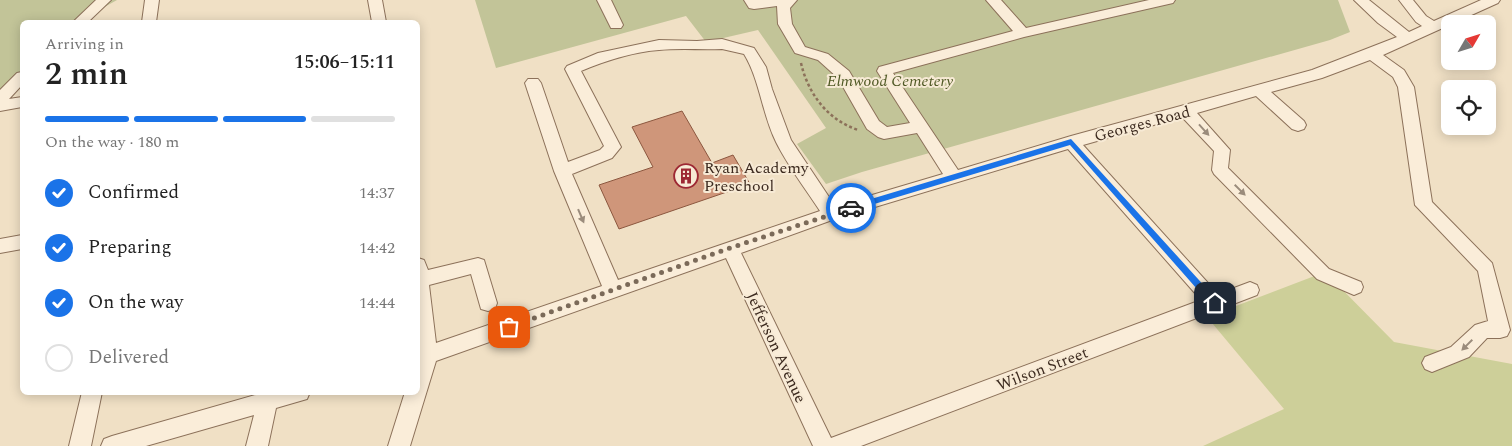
<!DOCTYPE html>
<html lang="en">
<head>
<meta charset="utf-8">
<style>
	body { margin:0; font-family:Spectral,serif; background:#f2f2f2; color:#222; height:100vh; display:flex; flex-direction:column; font-size:19px; white-space:nowrap }
	* { box-sizing:border-box; margin:0 }
	p { font-size:16px; color:#767676 }
	.icon { flex:none; width:28px; height:28px; fill:none; stroke:currentColor; stroke-width:2; stroke-linecap:round; stroke-linejoin:round }
	.map { position:relative; flex:1; overflow:hidden }
	.details { position:absolute; left:20px; top:20px; width:400px; height:375px; display:flex; flex-direction:column; background:#fff; border-radius:8px; box-shadow:0 2px 12px #0003 }
	.details>* { flex:none }
	.needle { width:32px; rotate:51deg }
	.buttons { position:absolute; left:1441px; top:15px; display:grid; gap:10px }
	.buttons a { display:grid; place-items:center; width:55px; height:55px; border-radius:8px; background:#fff; box-shadow:0 2px 12px #0003; font-size:25px }
	.pin { position:absolute; display:grid; place-items:center; width:42px; height:42px; color:#fff; margin:-21px; border-radius:10px; box-shadow:0 2px 8px #0006 }
	.courier { position:absolute; display:grid; place-items:center; width:50px; height:50px; margin:-25px; border:4px solid #1a73e8; border-radius:50%; background:#fff; color:#222; box-shadow:0 1px 6px #0007 }
	.overview em { font-style:normal; font-weight:600 }
	.overview div { display:flex; flex-direction:column-reverse }
	.overview { display:flex; align-items:center; justify-content:space-between; height:85px; padding:0 25px }
	h1 { font-size:32px; font-weight:600; line-height:38px }
	.bar { display:grid; grid-template-columns:repeat(4,1fr); gap:8px 5px; align-content:center; height:60px; padding:0 25px }
	.bar i { height:6px; border-radius:4px; background:#e0e0e0 }
	.bar .selected { background:#1a73e8 }
	.bar p { grid-column:span 4 }
	ol { padding:0 25px; list-style:none }
	li { display:flex; align-items:center; gap:15px; height:55px }
	li p { margin-inline-start:auto }
	li .icon { padding:5px; border-radius:50%; background:#1a73e8; color:#fff; stroke-width:4 }
	li:last-child { color:#767676 }
	li i { width:28px; height:28px; border:2px solid #e0e0e0; border-radius:50% }
	.map>svg:first-child { display:block }
	.green { fill:#cdcf99 }
	.cemetery { fill:#c2c498 }
	.building { fill:#cf967a; stroke:#8c573f }
	.lines { fill:none; stroke-linecap:round; stroke-linejoin:round }
	.minor-casing { stroke:#8c715a; stroke-width:2 }
	.path { stroke:#8c715a; stroke-width:2.5; stroke-dasharray:3 2.5; stroke-linecap:butt }
	.minor { fill:#faedd9; fill-rule:evenodd }
	.oneway { fill:#9b8c7c }
	.route { fill:#1a73e8 }
	.done { stroke:#7b6a59; stroke-width:5; stroke-dasharray:0 9 }
	.labels { text-anchor:middle; stroke-width:4; stroke-linejoin:round; paint-order:stroke }
	.park-label { font-size:16px; font-style:italic; fill:#505925; stroke:#f7ead5 }
	.street-label { font-size:16px; fill:#3c2a1f; stroke:#f7ead5 }
	.poi-label { font-size:16px; fill:#3c2a1f; stroke:#f7ead5; text-anchor:start }
</style>
</head>
<body>
<div class="map">
<svg width="1512" height="446" viewBox="0 0 1512 446">
	<rect width="100%" height="100%" fill="#f0e0c5"/>
	<path class="green" d="M1325 272 1394 342 1512 364V446H1203L1284 409 1207 317Z"/>
	<path class="cemetery" d="M0 0H117L92 14 84 22H22V86L0 109Z
		M475 0H1338L1350 32 1330 40 862 172 826 184 797 144 826 128 758 30 706 42 686 16 496 68Z"/>
	<path class="building" d="M682 111 712 163 733 155 750 184 619 229 599 185 653 167 632 127Z"/>
	<g class="lines">
		<g class="minor-casing">
			<path id="minor" d="M96 0H111L88 22H73Z
				M145 0H159L156 22H142Z
				M368 0H382L386 22H372Z
				M597 0H611L623 25 621 28H611Z
				M744 0H797L790 8 792 24 805 47 828 54 849 71 879 121 887 127 910 123 877 71 879 67 1013 31 986 0H1001L1026 28 1149 0H1175L1173 3 1024 37 893 73 958 170 1071 136 1312 70 1397 37 1378 23 1354 0H1369L1409 32 1422 26 1416 22 1399 0H1413L1426 16 1434 21 1481 0H1500L1498 3 1383 55 1404 70 1414 87 1432 202 1492 263 1510 330 1507 336 1500 338H1487L1469 357 1432 372 1425 369 1422 363 1425 357 1451 347 1475 325 1488 321 1478 271 1415 205 1398 87 1393 77 1370 60 1322 78 1271 92 1304 121 1306 125 1304 129 1298 131 1292 129 1256 96 1197 113 1230 150 1228 168 1329 269 1361 282 1363 287 1361 292 1354 295 1317 279 1214 174 1212 170 1214 151 1182 117 1083 145 1218 294 1250 282 1257 285 1259 290 1257 295 861 446H813L726 258 436 361 410 446H388L405 392H418V258L424 260 428 270 478 258 484 260 497 303 495 309 488 311 481 309 471 274 429 285 436 343 602 286 554 171 525 83 528 79H538L541 83 568 162 600 150 604 146 565 69 567 66 598 53 659 40 697 41 722 39 754 48 766 67 772 89 791 140 835 206 943 174 917 133 884 139 878 137 867 129 838 78 818 60 795 53 778 24 777 6 754 9 749 8ZM722 49 744 54C760 80 762 114 776 142 788 166 805 188 820 211L618 280 572 174 612 158 621 147 581 71C605 61 632 52 659 50 680 48 701 50 722 49ZM1068 149 1201 300 831 438 741 253 835 219Z
				M22 72V85L9 99 22 97V107L0 111V90L17 73Z
				M22 235V249L0 253V239Z
				M82 392H102L91 446H69Z
				M266 392H310L307 399 276 408 268 446H246L254 415 146 446H101L104 439 112 436Z"/>
		</g>
		<path class="path" d="M801 63C808 94 828 120 858 130"/>
		<use href="#minor" class="minor"/>
	</g>
	<defs><path id="oneway-solid" d="M-6-.8H1V-3.2L6.5 0L1 3.2V.8H-6Z" transform="scale(1.25)"/></defs>
	<g class="oneway">
		<use href="#oneway-solid" transform="translate(1204 130) rotate(48)"/>
		<use href="#oneway-solid" transform="translate(1240 190) rotate(45)"/>
		<use href="#oneway-solid" transform="translate(581 216) rotate(67)"/>
		<use href="#oneway-solid" transform="translate(1467 345) rotate(135)"/>
	</g>
	<path class="route" d="M1071 139 1218 301V306H1212L1070 145 851 211 847 208 851 205Z"/>
	<g class="lines">
		<path class="done" d="M509 327 730 248 851 208"/>
	</g>
	<defs>
		<g id="building-ring" transform="scale(1.25)"><circle r="9.5" fill="#f7ead5" stroke="#9d2833" stroke-width="1.5"/><path d="M-4-6H4V6H1V3H-1V6H-4ZM-2.5-4.3h1.7v1.8h-1.7ZM.8-4.3h1.7v1.8H.8ZM-2.5-1h1.7V.8h-1.7ZM.8-1h1.7V.8H.8Z" fill="#9d2833"/></g>
	</defs>
	<g fill-rule="evenodd">
		<use href="#building-ring" x="686" y="176"/>
	</g>
	<g class="labels">
		<g class="park-label">
			<text x="890" y="86">Elmwood Cemetery</text>
		</g>
		<g class="street-label">
			<text transform="translate(1142 123) rotate(-15)" y="6">Georges Road</text>
			<text transform="translate(777 347) rotate(65)" y="6">Jefferson Avenue</text>
			<text transform="translate(1042 368) rotate(-21)" y="6">Wilson Street</text>
		</g>
		<g class="poi-label">
			<text x="704" y="173">Ryan Academy<tspan x="704" dy="18">Preschool</tspan></text>
		</g>
	</g>
</svg>
<div class="buttons">
<a><svg class="needle" viewBox="-14 -14 28 28"><path d="M0-13l5 13h-10z" fill="#e53935"/><path d="M0 13l5-13h-10z" fill="#767676"/></svg></a>
<a><svg class="icon" aria-label="locate" viewBox="0 0 24 24"><circle cx="12" cy="12" r="6"/><path d="M12 2v4M12 18v4M2 12h4M18 12h4"/></svg></a>
</div>
<div class="pin" style="left:509px;top:327px;background:#ea580c"><svg class="icon" aria-label="bag" viewBox="0 0 24 24"><path d="M5 8h14l-1 12H6zM9 8a3 3 0 0 1 6 0"/></svg></div>
<div class="pin" style="left:1215px;top:303px;background:#1f2937"><svg class="icon" aria-label="home" viewBox="0 0 24 24"><path d="M3 11l9-7 9 7M6 9v11h12V9"/></svg></div>
<div class="courier" style="left:851px;top:208px"><svg class="icon" aria-label="car" viewBox="0 0 24 24"><path d="M5 17H2v-5l4-1 3-4h7l3 4 3 1v5h-3M9 17h6M6 11h13"/><circle cx="7" cy="17" r="2"/><circle cx="17" cy="17" r="2"/></svg></div>
<section class="details">
<div class="overview"><div><h1>2 min</h1><p>Arriving in</p></div><em>15:06–15:11</em></div>
<div class="bar"><i class="selected"></i><i class="selected"></i><i class="selected"></i><i></i><p>On the way · 180 m</p></div>
<ol>
<li><svg class="icon" aria-label="check" viewBox="0 0 24 24"><path d="M5 12l5 5 9-10"/></svg>Confirmed<p>14:37</p></li>
<li><svg class="icon" aria-label="check" viewBox="0 0 24 24"><path d="M5 12l5 5 9-10"/></svg>Preparing<p>14:42</p></li>
<li><svg class="icon" aria-label="check" viewBox="0 0 24 24"><path d="M5 12l5 5 9-10"/></svg>On the way<p>14:44</p></li>
<li><i></i>Delivered</li>
</ol>
</section>
</div>
</body>
</html>
